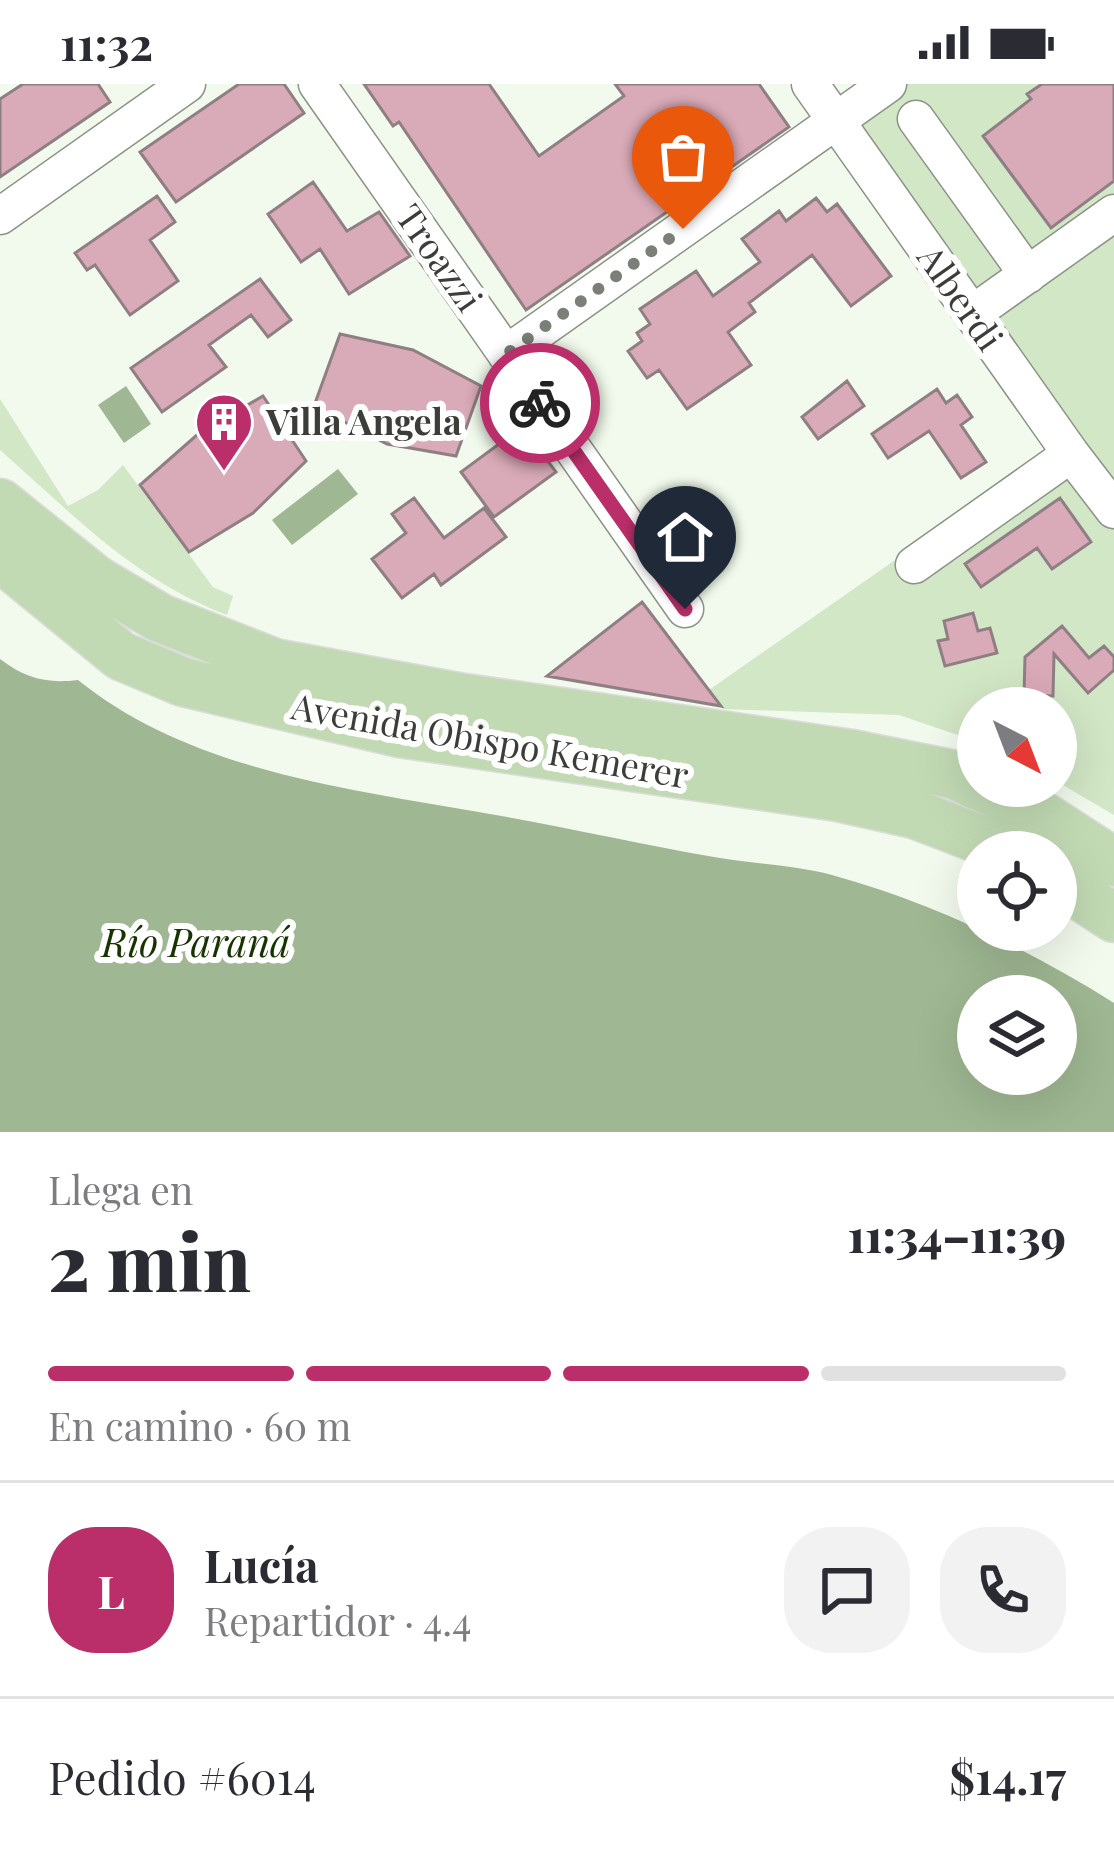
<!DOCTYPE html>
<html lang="es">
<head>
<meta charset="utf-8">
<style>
	body { margin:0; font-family:"Playfair Display",serif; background:#f2f2f3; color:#2b2b33; height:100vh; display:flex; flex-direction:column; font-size:45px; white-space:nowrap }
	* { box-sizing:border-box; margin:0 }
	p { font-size:39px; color:#7c7c81 }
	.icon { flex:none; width:66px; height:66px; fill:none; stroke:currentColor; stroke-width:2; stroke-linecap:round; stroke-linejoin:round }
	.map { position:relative; height:1048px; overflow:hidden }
	.panel { display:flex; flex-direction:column; background:#fff; flex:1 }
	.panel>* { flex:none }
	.needle { width:78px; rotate:138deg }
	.fabs { position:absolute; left:957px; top:603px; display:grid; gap:24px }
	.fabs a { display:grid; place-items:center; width:120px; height:120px; border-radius:50%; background:#fff; box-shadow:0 12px 48px #0002; font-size:60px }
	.pin { position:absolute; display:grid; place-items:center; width:102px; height:102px; color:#fff; margin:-123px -51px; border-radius:50% 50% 50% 0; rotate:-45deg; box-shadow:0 0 12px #0007 }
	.pin .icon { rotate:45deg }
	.courier { position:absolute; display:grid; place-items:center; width:120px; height:120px; margin:-60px; border:9px solid #ba2f69; border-radius:50%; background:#fff; color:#222; box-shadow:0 3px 15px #0007 }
	.headline em { font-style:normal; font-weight:800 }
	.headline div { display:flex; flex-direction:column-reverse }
	.headline { display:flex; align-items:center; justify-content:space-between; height:204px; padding:0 48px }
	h1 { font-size:78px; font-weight:800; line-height:90px }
	.bar { display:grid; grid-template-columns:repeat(4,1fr); gap:18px 12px; align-content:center; height:144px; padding:0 48px }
	.bar i { height:15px; border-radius:9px; background:#e1e1e2 }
	.bar .active { background:#ba2f69 }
	.bar p { grid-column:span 4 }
	.line { display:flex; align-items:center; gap:30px; padding:0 48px; border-top:3px solid #e1e1e2 }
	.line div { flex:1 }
	.round { display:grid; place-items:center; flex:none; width:126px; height:126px; border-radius:48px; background:#f2f2f3 }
	.status { display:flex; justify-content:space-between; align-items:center; height:84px; padding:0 60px; background:#fff; direction:ltr }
	.status svg { height:33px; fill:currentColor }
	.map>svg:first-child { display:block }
	.green { fill:#d2e7c6 }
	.water { fill:#9fb792; fill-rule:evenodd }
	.building { fill:#d9aab7; stroke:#8f7f84; stroke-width:3 }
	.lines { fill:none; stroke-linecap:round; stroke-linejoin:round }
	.minor-casing { stroke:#8b9387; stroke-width:39 }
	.major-casing { stroke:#dcdcdb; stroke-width:51 }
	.minor { stroke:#fff; stroke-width:36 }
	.major { stroke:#c2dab4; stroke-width:48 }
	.done { stroke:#7a7f77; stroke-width:12; stroke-dasharray:0 21.6 }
	.route { stroke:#ba2f69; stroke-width:15 }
	.labels { text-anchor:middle; stroke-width:12; stroke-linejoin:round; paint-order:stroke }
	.street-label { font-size:36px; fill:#3a3d38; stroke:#fff }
	.poi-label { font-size:36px; font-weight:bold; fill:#3a3d38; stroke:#fff; text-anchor:start }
	.water-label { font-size:39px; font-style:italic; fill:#173400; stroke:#fff }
</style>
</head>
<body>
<div class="status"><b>11:32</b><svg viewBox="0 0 49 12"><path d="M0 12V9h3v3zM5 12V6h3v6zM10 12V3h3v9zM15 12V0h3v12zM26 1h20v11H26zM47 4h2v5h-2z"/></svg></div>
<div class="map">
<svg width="1114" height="1048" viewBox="0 0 1114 1048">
	<rect width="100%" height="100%" fill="#f1faec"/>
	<path class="green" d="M890 0H1114V731L1056 697V624H978V658L899 631 723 625 709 606 1054 365 841 35Z
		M0 315 68 422 98 406 123 381 213 503 233 512 227 531C133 495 74 431 0 366Z"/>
	<path class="water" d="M126 302 151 340 124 359 98 321Z
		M338 385 358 410 292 461 272 436Z
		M0 575C25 594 46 600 78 596 192 688 350 705 490 730 565 743 639 760 714 773 753 780 794 781 832 791 931 818 1028 865 1114 919V1048H0ZM978 912H1056V990H978Z"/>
	<path class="building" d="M23 0H98L110 18 0 93V15Z
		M239 0H284L304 29 176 118 140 68Z
		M364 0H489L539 72 624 12 615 0H759L789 43 526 226 399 38 393 42Z
		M1042 0H1114V97L1051 144 983 52 1031 15 1027 10Z
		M313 98 347 147 379 128 410 172 349 210 320 165 301 178 268 130Z
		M157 112 175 138 150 156 178 197 130 231 95 181 87 186 75 169Z
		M816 114 827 128 837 120 891 192 851 222 812 171 749 219 755 228 728 248 751 281 687 325 659 286 647 294 628 267 642 257 637 249 650 240 640 225 696 187 713 212 760 178 742 155 779 127 786 137Z
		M260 195 291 236 268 253 251 231 209 261 226 283 162 328 131 284Z
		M340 250 413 266 481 302 456 372 387 360 314 322Z
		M847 297 864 322 818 355 802 333Z
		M937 305 946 319 957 311 972 333 961 341 986 378 961 394 929 347 888 374 872 350Z
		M263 312 306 377 253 429 189 468 140 401 198 350Z
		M522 343 556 388 494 433 461 388Z
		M414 414 444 454 484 424 506 453 441 501 434 490 402 514 372 475 406 449 392 430Z
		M1060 414 1091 458 1052 485 1037 464 981 503 965 480Z
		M642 518 721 622 547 592Z
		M973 529 978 547 990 544 997 569 945 582 938 557 948 555 944 537Z
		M1062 542 1089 574 1104 562 1114 573V586L1088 609 1054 570 1053 612 1024 611 1025 573Z"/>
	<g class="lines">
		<g class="minor-casing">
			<path id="minor" d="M317 0 685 525
				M810 0 1071 370 1114 426
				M916 35 1028 191
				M0 132 187 0
				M972 230 1114 129
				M506 270 888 0
				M914 481 1071 370"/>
		</g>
		<g class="major-casing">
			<path id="major" d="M0 419 96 496 160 534 275 579 464 614 852 670 956 691 978 702
				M0 473 121 572 183 598 399 649 838 713 914 730 1013 768
				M979 702 1041 731 1114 778
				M1056 796 1114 834"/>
		</g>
		<use href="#minor" class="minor"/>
		<use href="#major" class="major"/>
	</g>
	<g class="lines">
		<path class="done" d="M540 319 506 270 683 145"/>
		<path class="route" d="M540 319 685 525"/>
	</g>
	<defs>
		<g id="building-pin" transform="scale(3)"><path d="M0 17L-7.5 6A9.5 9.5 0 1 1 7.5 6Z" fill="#ba2f69" stroke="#fff"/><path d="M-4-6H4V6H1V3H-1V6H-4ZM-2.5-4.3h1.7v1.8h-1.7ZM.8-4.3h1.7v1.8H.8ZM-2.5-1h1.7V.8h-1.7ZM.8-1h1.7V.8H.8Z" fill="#fff"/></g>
	</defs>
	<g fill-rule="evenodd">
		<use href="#building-pin" x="224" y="338"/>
	</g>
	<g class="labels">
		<g class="street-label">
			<text transform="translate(439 174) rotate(55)" y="13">Troazzi</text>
			<text transform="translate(960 214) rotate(55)" y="13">Alberdi</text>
			<text transform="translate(490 657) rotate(10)" y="13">Avenida Obispo Kemerer</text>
		</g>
		<g class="poi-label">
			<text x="266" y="351">Villa Angela</text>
		</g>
		<g class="water-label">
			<text x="196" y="873">Río Paraná</text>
		</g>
	</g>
</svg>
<div class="fabs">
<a><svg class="needle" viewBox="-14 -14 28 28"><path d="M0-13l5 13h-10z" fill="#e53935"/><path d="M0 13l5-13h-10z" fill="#7c7c81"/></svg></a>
<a><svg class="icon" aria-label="locate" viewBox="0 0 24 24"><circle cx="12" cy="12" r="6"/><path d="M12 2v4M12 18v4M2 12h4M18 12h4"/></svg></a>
<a><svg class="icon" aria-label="layers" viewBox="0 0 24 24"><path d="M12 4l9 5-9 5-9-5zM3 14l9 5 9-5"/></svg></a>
</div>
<div class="pin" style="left:683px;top:145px;background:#ea580c"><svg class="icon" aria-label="bag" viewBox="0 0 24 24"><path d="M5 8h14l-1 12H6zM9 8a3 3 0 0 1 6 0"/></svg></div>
<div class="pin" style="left:685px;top:525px;background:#1f2937"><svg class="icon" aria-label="home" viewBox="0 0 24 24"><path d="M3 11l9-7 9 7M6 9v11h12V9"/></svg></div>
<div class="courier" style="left:540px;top:319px"><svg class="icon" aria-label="bike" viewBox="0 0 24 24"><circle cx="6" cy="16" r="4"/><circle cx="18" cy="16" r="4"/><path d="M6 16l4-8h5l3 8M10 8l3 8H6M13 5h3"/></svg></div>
</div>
<section class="panel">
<div class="headline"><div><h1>2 min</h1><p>Llega en</p></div><em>11:34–11:39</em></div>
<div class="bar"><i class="active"></i><i class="active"></i><i class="active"></i><i></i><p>En camino · 60 m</p></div>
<div class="line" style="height:216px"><b class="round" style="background:#ba2f69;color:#fff">L</b><div><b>Lucía</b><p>Repartidor · 4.4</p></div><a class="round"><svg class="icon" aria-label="chat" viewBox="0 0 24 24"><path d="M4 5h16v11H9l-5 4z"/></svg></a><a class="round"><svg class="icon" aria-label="phone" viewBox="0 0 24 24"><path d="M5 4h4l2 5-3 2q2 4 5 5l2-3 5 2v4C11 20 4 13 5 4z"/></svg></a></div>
<div class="line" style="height:156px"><div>Pedido #6014</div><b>$14.17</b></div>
</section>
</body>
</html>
